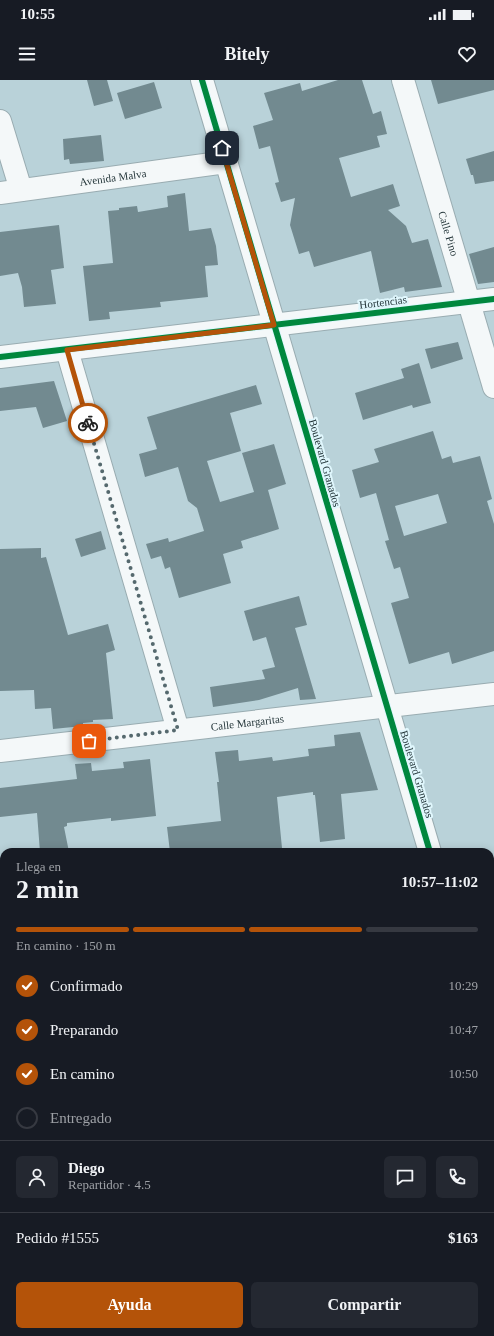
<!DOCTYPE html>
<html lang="es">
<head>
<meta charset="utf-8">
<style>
	body { margin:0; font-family:Georgia,serif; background:#242831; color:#f1f3f6; height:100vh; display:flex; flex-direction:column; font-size:15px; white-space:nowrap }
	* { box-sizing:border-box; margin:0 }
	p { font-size:13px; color:#9ea1a6 }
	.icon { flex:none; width:22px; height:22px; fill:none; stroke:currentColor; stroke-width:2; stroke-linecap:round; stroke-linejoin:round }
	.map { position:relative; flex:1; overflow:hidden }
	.side { position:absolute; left:0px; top:768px; width:494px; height:488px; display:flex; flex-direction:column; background:#171b24; border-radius:12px 12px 0 0; box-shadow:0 2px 10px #0003 }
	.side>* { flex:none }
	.pin { position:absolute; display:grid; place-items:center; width:34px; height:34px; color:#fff; margin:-17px; border-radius:8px; box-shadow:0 2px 6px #0006 }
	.courier { position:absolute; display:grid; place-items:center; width:40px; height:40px; margin:-20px; border:3px solid #b45309; border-radius:50%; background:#fff; color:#222; box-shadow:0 1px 5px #0007 }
	.summary em { font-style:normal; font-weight:700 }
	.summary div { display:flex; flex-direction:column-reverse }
	.summary { display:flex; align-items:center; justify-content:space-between; height:68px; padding:0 16px }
	h1 { font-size:26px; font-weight:700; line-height:30px }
	.bar { display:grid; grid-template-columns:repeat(4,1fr); gap:6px 4px; align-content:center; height:48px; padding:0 16px }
	.bar i { height:5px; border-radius:3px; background:#363941 }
	.bar .selected { background:#b45309 }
	.bar p { grid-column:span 4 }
	.line { display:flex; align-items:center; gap:10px; padding:0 16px; border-top:1px solid #363941 }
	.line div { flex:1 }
	.round { display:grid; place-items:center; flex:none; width:42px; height:42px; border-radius:6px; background:#242831 }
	ol { padding:0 16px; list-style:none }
	li { display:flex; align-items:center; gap:12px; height:44px }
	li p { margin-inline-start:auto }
	li .icon { padding:4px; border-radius:50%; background:#b45309; color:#fff; stroke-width:4 }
	li:last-child { color:#9ea1a6 }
	li i { width:22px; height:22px; border:2px solid #363941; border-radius:50% }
	.action { display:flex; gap:8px; margin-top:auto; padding:8px 16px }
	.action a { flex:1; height:46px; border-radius:6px; background:#b45309; color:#fff; font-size:16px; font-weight:700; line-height:46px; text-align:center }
	.action a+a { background:#242831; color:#f1f3f6 }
	.status { display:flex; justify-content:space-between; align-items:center; height:28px; padding:0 20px; background:#171b24; direction:ltr }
	.status svg { height:11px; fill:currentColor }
	header { display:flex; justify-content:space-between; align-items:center; height:52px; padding:0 16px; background:#171b24; font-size:18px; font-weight:700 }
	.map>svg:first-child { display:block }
	.building { fill:#728a90; fill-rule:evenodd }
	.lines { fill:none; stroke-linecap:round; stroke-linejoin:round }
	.minor-casing { stroke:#99acb1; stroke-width:24 }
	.major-casing { stroke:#99acb1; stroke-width:24 }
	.minor { stroke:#f4f8f9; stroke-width:22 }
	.major { stroke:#f4f8f9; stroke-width:22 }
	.cycleway-casing { stroke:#e0f7fd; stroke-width:8 }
	.cycleway { stroke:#00873e; stroke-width:6 }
	.done { stroke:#55696e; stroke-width:4; stroke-dasharray:0 7.2 }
	.route { stroke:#b45309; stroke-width:5 }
	.labels { text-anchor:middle; stroke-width:4; stroke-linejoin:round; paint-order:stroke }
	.street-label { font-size:11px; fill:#1f3135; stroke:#e0f7fd }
</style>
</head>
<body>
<div class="status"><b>10:55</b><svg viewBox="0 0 49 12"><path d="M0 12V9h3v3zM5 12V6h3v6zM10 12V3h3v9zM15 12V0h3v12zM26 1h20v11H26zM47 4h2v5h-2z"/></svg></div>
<header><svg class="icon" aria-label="menu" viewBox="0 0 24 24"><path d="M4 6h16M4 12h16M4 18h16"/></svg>Bitely<svg class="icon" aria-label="heart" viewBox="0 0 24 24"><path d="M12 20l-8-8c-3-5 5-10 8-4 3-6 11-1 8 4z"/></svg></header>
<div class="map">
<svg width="494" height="1256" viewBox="0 0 494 1256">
	<rect width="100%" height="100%" fill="#b9d2d9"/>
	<path class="building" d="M87 0H107L113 21 94 26Z
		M338 0H362L373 34 381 31 387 54 377 56 380 67 339 78 351 117 393 104 400 126 388 130 406 146 412 163 428 159 442 207 405 212 404 207 380 213 371 171 314 187 309 171 299 174 290 145 295 118 281 122 275 103 279 102 270 66 259 69 253 46 273 40 264 13 300 3 302 11Z
		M431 0H494V10L438 24Z
		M154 2 162 28 125 39 117 13Z
		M101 55 104 81 70 84 69 79 64 80 63 59Z
		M494 71V101L475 104 473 95H471L466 79Z
		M185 113 189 151 211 148 216 166 218 185 205 186 208 217 160 222 161 227 109 232 110 239 89 241 83 186 113 183 108 131 119 130V128L137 126 138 132 168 127 167 116Z
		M59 145 64 188 51 190 56 224 24 227 22 207 18 193 0 196V152Z
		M494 167V202L478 204 469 174Z
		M458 262 463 279 431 289 425 269Z
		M419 283 431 323 413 328 412 325 363 340 355 313 404 298 401 289Z
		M54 301 67 341 43 348 36 327 0 331V308Z
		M256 305 262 324 230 333 241 371 207 381 220 422 254 412 242 373 274 364 286 404 268 410 279 449 241 461 243 468 223 474 231 503 179 518 170 487 165 489 161 476 151 479 146 464 168 458 169 462 204 451 197 428 188 421 178 387 145 397 139 374 157 369 147 337Z
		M433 351 442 379 451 376 453 383 480 376 492 419 487 421 494 444V571L452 584 449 572 409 584 391 523 409 518 400 487 394 489 385 461 389 460 376 413 360 418 352 390 379 382 374 369ZM438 414 447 443 404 456 395 426Z
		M101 451 106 469 81 477 75 459Z
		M41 468V478L46 477 68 555 108 544 115 570 106 573 113 639 93 640V642L83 643V646L53 649 51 628 35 629 34 610 0 611V469Z
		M299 516 307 545 295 548 316 619 300 620 298 608 259 620 213 627 210 607 265 599 262 590 275 587 266 557 253 561 244 531Z
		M360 652 378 710 341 714 345 759 320 762 315 715H313V712L277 717 282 768 257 771V769L237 772V770L219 772H170L167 747 221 741 217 702H219L215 672 238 670 239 681 272 677 273 681 309 676 308 669 335 666 334 655Z
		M150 679 156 736 111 741V738L67 743V746L64 747 69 772H40L37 733 0 737V708L77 699 75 684 91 683 92 691 124 688 123 682Z"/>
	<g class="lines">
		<g class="minor-casing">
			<g id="minor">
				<path d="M202 0 430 772"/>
				<path id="s1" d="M403 0 494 307"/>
				<path d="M0 41 21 110"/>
				<path id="s2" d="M0 113 226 82"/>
				<path d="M67 270 178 650"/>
				<path d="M0 277 494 219"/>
				<path id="s3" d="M0 671 494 614"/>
				<path d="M0 831H4"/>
				<path d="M490 982 494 999"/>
				<path d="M0 992H4"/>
				<path d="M490 1233 494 1253"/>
				<path d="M176 1252V1256"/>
			</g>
		</g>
		<g class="major-casing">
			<path id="major" d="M490 1125H494
				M490 1158 494 1157
				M0 1182H4
				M0 1213H4"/>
		</g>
		<use href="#minor" class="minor"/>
		<use href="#major" class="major"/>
		<g class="cycleway-casing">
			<path id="cycleway" d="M202 0 430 772
				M0 277 494 219"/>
		</g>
		<use href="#cycleway" class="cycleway"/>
	</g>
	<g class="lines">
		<path class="done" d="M88 343 178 650 89 661"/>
		<path class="route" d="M88 343 67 270 274 245 222 68"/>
	</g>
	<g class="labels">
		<g class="street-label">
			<text dy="4" stroke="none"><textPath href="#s2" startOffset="114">Avenida Malva</textPath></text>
			<text dy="4" stroke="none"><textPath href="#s1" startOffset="160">Calle Pino</textPath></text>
			<text transform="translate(383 222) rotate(-7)" y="4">Hortencias</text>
			<text transform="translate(325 383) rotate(74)" y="4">Boulevard Granados</text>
			<text dy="4" stroke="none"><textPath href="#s3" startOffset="249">Calle Margaritas</textPath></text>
			<text transform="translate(417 694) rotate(73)" y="4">Boulevard Granados</text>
		</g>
	</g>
</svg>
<div class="pin" style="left:89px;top:661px;background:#ea580c"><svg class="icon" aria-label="bag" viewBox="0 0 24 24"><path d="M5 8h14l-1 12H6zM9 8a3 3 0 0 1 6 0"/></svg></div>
<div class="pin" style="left:222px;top:68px;background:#1f2937"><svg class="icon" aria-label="home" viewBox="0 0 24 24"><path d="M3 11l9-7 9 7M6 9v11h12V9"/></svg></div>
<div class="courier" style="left:88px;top:343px"><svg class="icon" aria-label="bike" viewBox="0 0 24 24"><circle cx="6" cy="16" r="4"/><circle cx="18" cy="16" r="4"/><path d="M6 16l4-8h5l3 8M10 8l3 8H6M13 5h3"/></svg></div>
<section class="side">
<div class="summary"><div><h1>2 min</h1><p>Llega en</p></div><em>10:57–11:02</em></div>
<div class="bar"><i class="selected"></i><i class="selected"></i><i class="selected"></i><i></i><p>En camino · 150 m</p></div>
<ol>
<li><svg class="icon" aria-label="check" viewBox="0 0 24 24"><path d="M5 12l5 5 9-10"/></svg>Confirmado<p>10:29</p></li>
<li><svg class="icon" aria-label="check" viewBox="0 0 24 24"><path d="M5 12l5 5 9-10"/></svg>Preparando<p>10:47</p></li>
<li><svg class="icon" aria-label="check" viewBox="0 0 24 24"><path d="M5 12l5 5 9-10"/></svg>En camino<p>10:50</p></li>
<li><i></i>Entregado</li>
</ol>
<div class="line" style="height:72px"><a class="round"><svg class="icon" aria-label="person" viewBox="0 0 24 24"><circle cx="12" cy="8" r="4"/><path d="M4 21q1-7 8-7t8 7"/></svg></a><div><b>Diego</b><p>Repartidor · 4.5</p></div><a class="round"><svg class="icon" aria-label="chat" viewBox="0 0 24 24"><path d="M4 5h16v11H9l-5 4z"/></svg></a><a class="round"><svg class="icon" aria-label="phone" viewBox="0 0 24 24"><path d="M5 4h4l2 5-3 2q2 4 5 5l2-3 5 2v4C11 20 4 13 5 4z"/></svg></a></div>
<div class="line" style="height:52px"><div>Pedido #1555</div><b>$163</b></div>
<div class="action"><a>Ayuda</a><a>Compartir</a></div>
</section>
</div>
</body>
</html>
